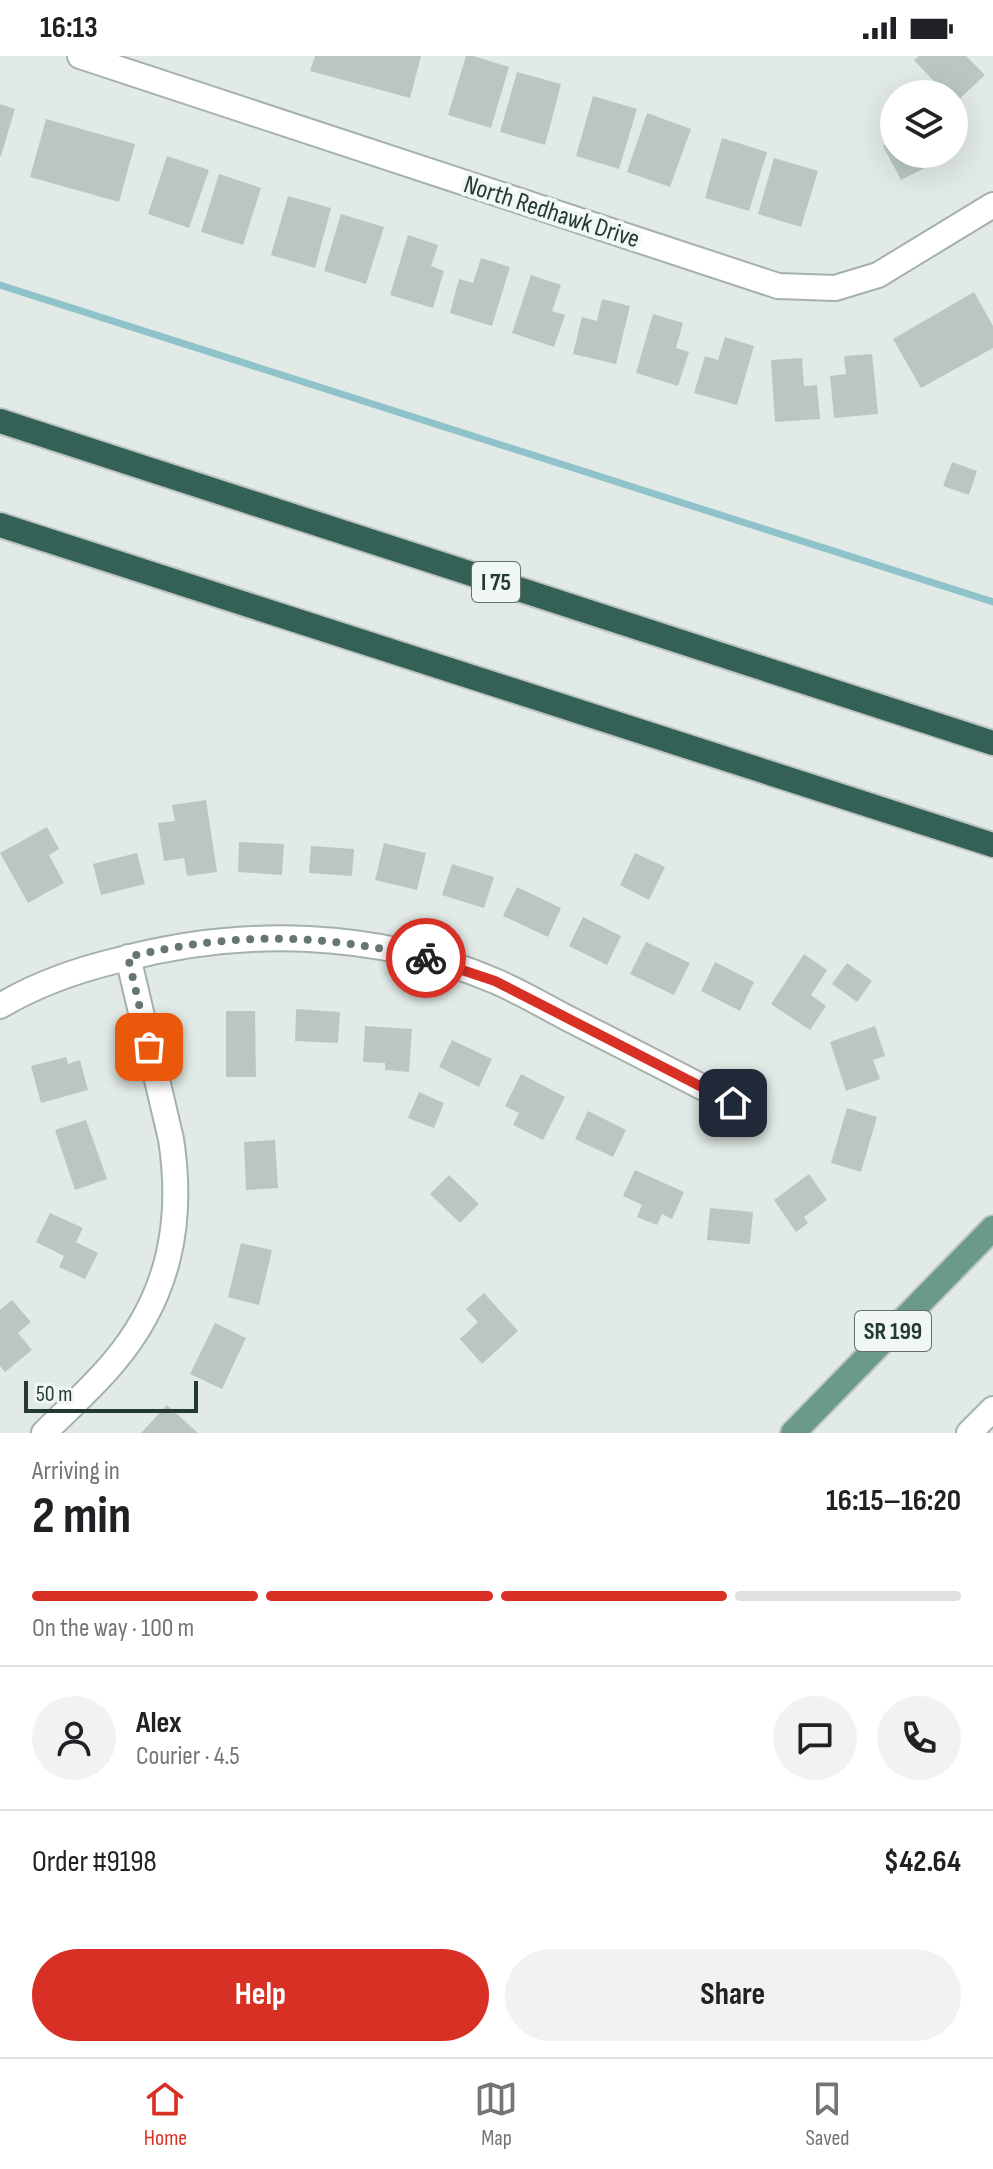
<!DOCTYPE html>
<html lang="en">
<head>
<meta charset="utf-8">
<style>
	body { margin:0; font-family:"Sofia Sans Condensed",sans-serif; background:#f2f2f2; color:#202124; height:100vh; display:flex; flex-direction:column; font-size:30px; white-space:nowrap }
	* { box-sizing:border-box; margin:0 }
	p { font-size:26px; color:#757577 }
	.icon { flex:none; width:44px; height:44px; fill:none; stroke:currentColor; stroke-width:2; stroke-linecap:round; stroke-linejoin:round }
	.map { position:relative; height:1377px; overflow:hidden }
	.panel { display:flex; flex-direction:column; background:#fff; flex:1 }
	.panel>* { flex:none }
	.tools { position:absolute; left:880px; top:24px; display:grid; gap:16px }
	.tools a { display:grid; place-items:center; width:88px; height:88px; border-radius:50%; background:#fff; box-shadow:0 8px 32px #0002; font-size:40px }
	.scale { position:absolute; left:24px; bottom:20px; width:174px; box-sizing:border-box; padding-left:8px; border:4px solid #233932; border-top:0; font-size:22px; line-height:28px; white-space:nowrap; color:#233932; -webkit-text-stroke:6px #f1f7f4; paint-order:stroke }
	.pin { position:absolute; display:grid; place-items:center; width:68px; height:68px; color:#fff; margin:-34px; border-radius:16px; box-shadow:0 4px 12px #0006 }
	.courier { position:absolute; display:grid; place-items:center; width:80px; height:80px; margin:-40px; border:6px solid #d93025; border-radius:50%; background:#fff; color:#222; box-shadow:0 2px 10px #0007 }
	.headline em { font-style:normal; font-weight:700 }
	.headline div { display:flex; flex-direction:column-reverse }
	.headline { display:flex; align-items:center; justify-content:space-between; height:136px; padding:0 32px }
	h1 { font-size:52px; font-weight:700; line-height:60px }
	.bar { display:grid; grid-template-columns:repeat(4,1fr); gap:12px 8px; align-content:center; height:96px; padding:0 32px }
	.bar i { height:10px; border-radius:6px; background:#e0e0e0 }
	.bar .on { background:#d93025 }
	.bar p { grid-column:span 4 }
	.line { display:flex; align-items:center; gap:20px; padding:0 32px; border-top:2px solid #e0e0e0 }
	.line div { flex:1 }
	.round { display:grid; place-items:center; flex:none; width:84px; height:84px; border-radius:42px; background:#f2f2f2 }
	.action { display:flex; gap:16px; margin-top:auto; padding:16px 32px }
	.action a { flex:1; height:92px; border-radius:48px; background:#d93025; color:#fff; font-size:32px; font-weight:700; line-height:92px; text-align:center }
	.action a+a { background:#f2f2f2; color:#202124 }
	.status { display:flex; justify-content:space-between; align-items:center; height:56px; padding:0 40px; background:#fff; direction:ltr }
	.status svg { height:22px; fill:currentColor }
	.tabs { display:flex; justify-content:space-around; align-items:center; height:112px; border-top:2px solid #e0e0e0; background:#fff; font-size:22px; color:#757577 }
	.tabs a { display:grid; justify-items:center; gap:4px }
	.tabs .on { color:#d93025 }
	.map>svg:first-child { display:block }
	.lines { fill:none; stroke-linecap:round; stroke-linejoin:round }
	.stream { stroke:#8fc3c9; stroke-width:7 }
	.building { fill:#bac7c1 }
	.street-casing { stroke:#a4b1ac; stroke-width:28 }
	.secondary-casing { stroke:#a1b4ad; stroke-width:28 }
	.primary-casing { stroke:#bdc4c2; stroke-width:28 }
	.highway-casing { stroke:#bdc4c2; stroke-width:28 }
	.street { stroke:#fff; stroke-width:24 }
	.secondary { stroke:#fff; stroke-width:24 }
	.primary { stroke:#6b9a8c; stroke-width:24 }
	.highway { stroke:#336155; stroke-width:24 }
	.done { stroke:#667771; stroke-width:8; stroke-dasharray:0 14.4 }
	.route { stroke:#d93025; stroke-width:10 }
	.labels { text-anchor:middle; stroke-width:8; stroke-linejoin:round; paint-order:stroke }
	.shield { fill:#f1f7f4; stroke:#61726c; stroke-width:2 }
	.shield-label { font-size:24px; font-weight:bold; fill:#233932 }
	.street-label { font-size:26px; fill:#233932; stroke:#f1f7f4 }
</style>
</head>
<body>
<div class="status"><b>16:13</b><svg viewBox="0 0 49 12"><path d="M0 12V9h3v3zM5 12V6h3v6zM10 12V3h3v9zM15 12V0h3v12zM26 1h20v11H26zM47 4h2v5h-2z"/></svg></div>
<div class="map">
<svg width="993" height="1377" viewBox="0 0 993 1377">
	<rect width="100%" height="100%" fill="#e1eae6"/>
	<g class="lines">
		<path class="stream" d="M0 229 993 546"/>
	</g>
	<path class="building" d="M315 0H421L410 42 310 15Z
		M466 0H473L509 11 491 72 448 59Z
		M919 0H966L985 19 954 48V38H946L914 4Z
		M517 16 561 28 545 89 500 76Z
		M593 40 637 53 619 113 576 100Z
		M0 48 15 53 1 100H0Z
		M647 57 691 73 670 131 627 116Z
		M46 63 135 88 119 146 30 121Z
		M722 82 767 96 749 155 705 142Z
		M894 84V98H953L901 124 883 90Z
		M167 100 209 114 189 172 148 158Z
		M774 102 818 115 801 171 758 158Z
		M219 118 261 132 243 189 201 176Z
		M288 140 331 152 315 212 271 199Z
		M341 158 384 171 366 228 324 215Z
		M408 179 438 189 431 210 444 215 433 252 390 239Z
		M481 202 510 211 492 270 450 257 459 223 473 227Z
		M531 219 561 229 552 255 565 259 554 291 512 277Z
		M974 236 993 270V292L921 332 893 283Z
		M602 243 630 250 616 308 573 298 582 261 597 265Z
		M653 258 683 267 676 292 689 296 678 330 636 317Z
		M725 281 754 290 737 349 694 337 705 300 718 304Z
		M872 298 878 358 834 362 830 320 846 318 844 300Z
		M802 302 804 330 817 329 820 363 775 366 771 304Z
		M952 406 977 415 969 439 943 430Z
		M206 744 217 816 187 820 184 802 164 805 158 767 175 765 172 749Z
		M47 771 59 793 49 799 64 827 28 847 0 797Z
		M239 786 284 788 282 819 238 816Z
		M384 787 426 797 417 834 375 824Z
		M311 790 354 793 352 820 309 817Z
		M137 797 145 828 101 839 93 808Z
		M635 797 665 811 649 844 620 829Z
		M452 808 494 821 484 852 442 839Z
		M517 831 561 852 548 881 503 860Z
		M583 861 621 880 607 909 569 890Z
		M646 886 690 907 674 939 630 918Z
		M804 898 827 914 811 939 826 950 810 974 771 948Z
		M715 906 754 926 740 955 701 935Z
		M847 907 872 925 857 946 832 928Z
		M296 953 340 956 338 987 295 985Z
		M226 955H255L256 1021H226Z
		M365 970 412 973 409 1016 385 1014V1007L363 1006Z
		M875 970 885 1000 873 1004 880 1023 846 1035 830 986Z
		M452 984 492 1003 479 1031 439 1011Z
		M66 1001 68 1008 80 1004 88 1034 41 1047 31 1010Z
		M521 1018 565 1041 543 1084 513 1069 519 1057 505 1050Z
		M419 1036 444 1047 434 1072 408 1062Z
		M847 1052 877 1061 861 1116 831 1107Z
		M588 1055 626 1074 613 1101 575 1083Z
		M86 1064 107 1123 75 1134 55 1074Z
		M275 1084 278 1132 246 1134 244 1086Z
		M635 1114 684 1136 672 1163 662 1158 657 1169 637 1161 642 1149 623 1140Z
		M809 1118 827 1144 804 1161 808 1167 796 1176 774 1144Z
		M449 1119 479 1148 460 1167 430 1138Z
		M710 1152 753 1156 750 1188 707 1184Z
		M50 1157 83 1172 76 1186 98 1197 85 1223 59 1211 64 1200 36 1186Z
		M241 1187 272 1194 259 1249 228 1241Z
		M484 1237 518 1275 482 1308 460 1283 478 1266 466 1253Z
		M12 1244 31 1266 18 1277 32 1294 5 1316 0 1310V1254Z
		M215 1267 246 1282 222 1333 190 1318Z
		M167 1349 198 1377H141Z"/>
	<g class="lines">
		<g class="street-casing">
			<path id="street" d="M80 0 778 230 835 232 878 219 993 149
				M0 950C37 928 77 914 119 904 242 871 376 874 495 925 521 936 546 951 571 964 625 991 679 1019 733 1047
				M44 1377C67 1354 92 1332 113 1307 169 1241 184 1167 171 1083L128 901"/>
		</g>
		<g class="secondary-casing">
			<path id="secondary" d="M969 1377 993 1353"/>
		</g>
		<g class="primary-casing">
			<path id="primary" d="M793 1377 993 1172"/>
		</g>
		<g class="highway-casing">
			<path id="highway" d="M0 365 993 687
				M0 469 993 789"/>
		</g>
		<use href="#street" class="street"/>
		<use href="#secondary" class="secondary"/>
		<use href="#primary" class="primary"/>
		<use href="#highway" class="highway"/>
	</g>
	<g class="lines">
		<path class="done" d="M149 991 128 901C233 876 321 877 426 902"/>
		<path class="route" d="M426 902 495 925 733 1047"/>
	</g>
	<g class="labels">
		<g class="shield">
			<rect x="472" y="506" width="48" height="40" rx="6"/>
			<rect x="855" y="1255" width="76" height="40" rx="6"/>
		</g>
		<g class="shield-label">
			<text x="496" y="534">I 75</text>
			<text x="893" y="1283">SR 199</text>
		</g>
		<g class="street-label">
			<text transform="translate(552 155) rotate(18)" y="9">North Redhawk Drive</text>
		</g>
	</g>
</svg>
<div class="tools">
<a><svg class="icon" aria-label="layers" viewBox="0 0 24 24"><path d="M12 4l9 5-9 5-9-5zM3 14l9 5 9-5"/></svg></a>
</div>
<div class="scale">50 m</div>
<div class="pin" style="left:149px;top:991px;background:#ea580c"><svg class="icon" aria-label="bag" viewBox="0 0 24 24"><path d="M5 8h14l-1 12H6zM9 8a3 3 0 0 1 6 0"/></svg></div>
<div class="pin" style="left:733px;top:1047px;background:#1f2937"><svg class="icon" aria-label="home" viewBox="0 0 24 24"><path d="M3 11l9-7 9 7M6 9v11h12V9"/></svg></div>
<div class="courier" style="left:426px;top:902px"><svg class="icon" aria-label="bike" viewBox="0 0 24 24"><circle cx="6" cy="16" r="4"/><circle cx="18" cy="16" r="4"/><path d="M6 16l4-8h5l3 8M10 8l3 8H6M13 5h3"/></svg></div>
</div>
<section class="panel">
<div class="headline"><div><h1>2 min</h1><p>Arriving in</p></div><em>16:15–16:20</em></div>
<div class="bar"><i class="on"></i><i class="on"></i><i class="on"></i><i></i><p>On the way · 100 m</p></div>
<div class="line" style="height:144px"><a class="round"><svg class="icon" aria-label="person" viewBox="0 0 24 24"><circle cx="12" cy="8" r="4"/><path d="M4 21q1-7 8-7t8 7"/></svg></a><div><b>Alex</b><p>Courier · 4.5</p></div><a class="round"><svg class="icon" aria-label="chat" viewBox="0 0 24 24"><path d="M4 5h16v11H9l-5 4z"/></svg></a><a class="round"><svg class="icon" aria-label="phone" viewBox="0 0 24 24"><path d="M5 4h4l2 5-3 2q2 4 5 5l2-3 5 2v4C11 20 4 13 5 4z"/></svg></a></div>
<div class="line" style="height:104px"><div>Order #9198</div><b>$42.64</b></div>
<div class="action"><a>Help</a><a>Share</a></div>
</section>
<nav class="tabs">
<a class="on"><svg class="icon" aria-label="home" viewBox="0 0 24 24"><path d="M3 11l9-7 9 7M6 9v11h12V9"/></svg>Home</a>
<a><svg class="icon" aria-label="map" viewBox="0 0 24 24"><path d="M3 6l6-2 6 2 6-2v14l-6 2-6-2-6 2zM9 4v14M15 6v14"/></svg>Map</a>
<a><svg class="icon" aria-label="saved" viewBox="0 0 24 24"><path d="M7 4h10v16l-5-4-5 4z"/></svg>Saved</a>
</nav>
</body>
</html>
